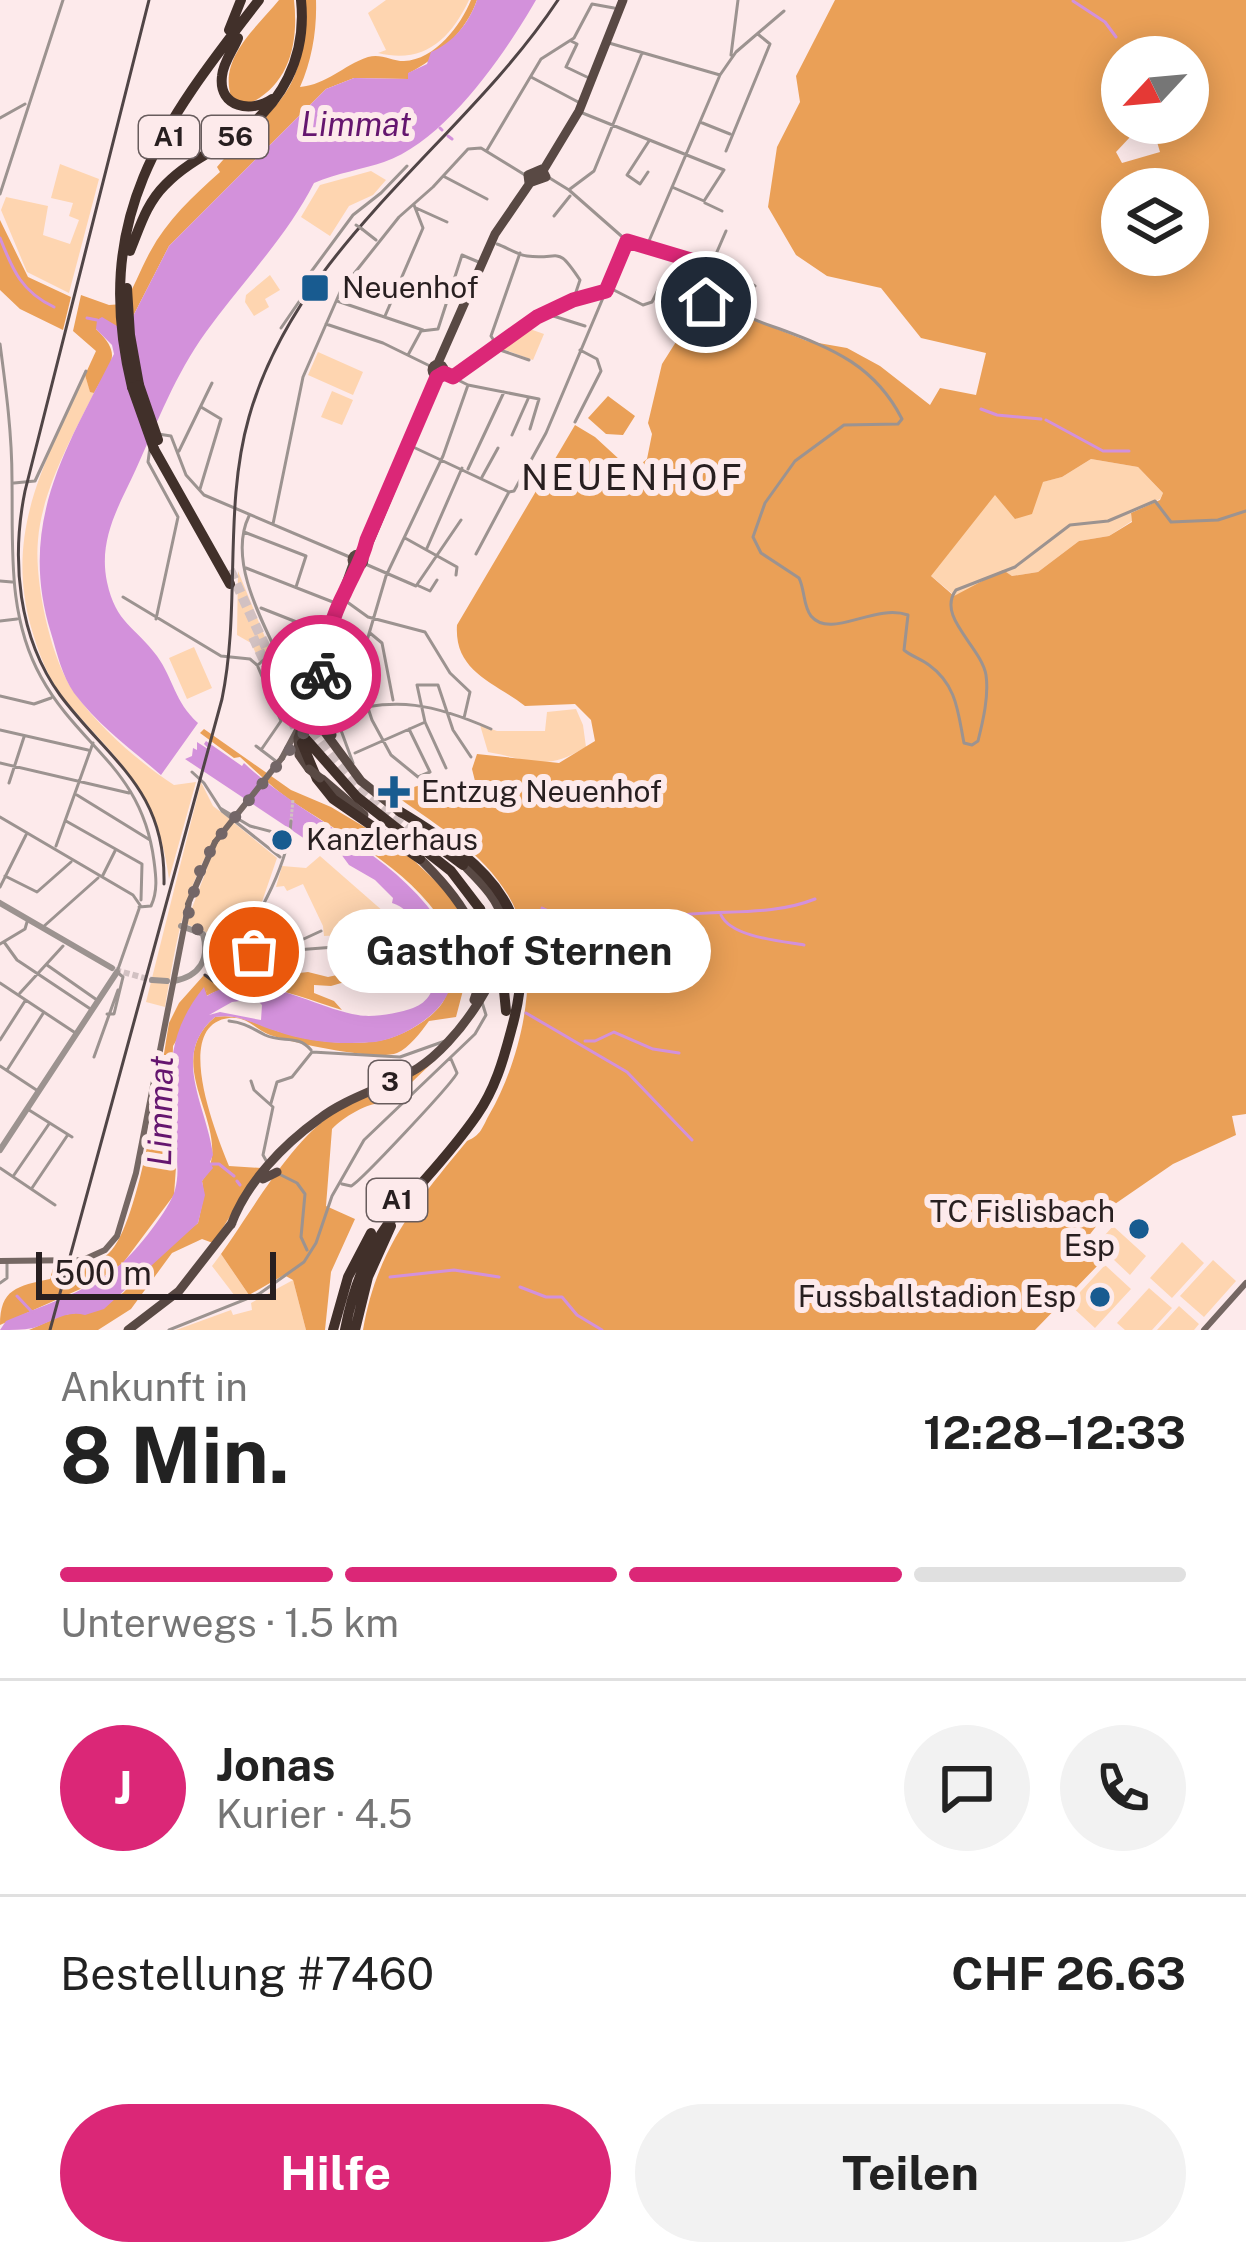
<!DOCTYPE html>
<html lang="de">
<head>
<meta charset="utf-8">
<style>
	body { margin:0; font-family:"Public Sans",sans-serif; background:#f2f2f2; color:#222; height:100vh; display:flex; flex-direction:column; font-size:45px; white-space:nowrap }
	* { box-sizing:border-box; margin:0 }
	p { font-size:39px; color:#767676 }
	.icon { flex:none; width:66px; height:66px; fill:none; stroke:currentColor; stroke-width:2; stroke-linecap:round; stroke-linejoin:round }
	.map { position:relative; height:1330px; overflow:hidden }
	.sheet { display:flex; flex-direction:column; background:#fff; flex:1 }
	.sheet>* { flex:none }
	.needle { width:78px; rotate:244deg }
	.tools { position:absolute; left:1101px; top:36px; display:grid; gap:24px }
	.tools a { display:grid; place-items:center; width:108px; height:108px; border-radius:50%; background:#fff; box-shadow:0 6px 30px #0003; font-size:60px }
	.scale { position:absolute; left:36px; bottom:30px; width:240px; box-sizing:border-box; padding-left:12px; border:6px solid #281f20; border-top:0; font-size:33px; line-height:42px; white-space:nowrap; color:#281f20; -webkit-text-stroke:9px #fdeaeb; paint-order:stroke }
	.pin { position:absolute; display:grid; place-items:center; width:102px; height:102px; color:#fff; margin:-51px; border:6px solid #fff; border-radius:50%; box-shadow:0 3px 12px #0007 }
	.courier { position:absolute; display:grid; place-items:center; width:120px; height:120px; margin:-60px; border:9px solid #db2777; border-radius:50%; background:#fff; color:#222; box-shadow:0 3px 15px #0007 }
	.bubble { position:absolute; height:84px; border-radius:42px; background:#fff; box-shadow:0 6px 30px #0003; font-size:39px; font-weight:700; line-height:84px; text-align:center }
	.summary em { font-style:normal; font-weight:700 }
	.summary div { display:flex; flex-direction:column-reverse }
	.summary { display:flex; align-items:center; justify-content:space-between; height:204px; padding:0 60px }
	h1 { font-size:78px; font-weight:700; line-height:90px }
	.bar { display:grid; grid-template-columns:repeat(4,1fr); gap:18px 12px; align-content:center; height:144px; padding:0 60px }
	.bar i { height:15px; border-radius:9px; background:#e0e0e0 }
	.bar .current { background:#db2777 }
	.bar p { grid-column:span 4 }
	.line { display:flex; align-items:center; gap:30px; padding:0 60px; border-top:3px solid #e0e0e0 }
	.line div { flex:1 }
	.round { display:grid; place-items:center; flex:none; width:126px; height:126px; border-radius:63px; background:#f2f2f2 }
	.action { display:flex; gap:24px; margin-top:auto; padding:24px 60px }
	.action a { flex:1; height:138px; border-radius:72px; background:#db2777; color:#fff; font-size:48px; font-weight:700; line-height:138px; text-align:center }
	.action a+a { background:#f2f2f2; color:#222 }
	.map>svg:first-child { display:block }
	.green { fill:#fed5b0 }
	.forest { fill:#eaa057; fill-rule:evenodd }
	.water { fill:#d391db; fill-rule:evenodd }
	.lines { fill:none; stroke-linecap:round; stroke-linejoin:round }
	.stream { stroke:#d391db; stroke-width:3 }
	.minor-tunnel { stroke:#d2c1c2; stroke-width:3; stroke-dasharray:3 1.5; stroke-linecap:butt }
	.tertiary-tunnel { stroke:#d2c1c2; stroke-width:6; stroke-dasharray:6 3; stroke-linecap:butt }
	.motorway-tunnel { stroke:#d2c1c2; stroke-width:10; stroke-dasharray:10 5; stroke-linecap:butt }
	.minor { stroke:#9c9390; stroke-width:3 }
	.tertiary { stroke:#9c9390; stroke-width:6 }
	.secondary { stroke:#756763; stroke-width:6 }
	.primary { stroke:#594944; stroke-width:9 }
	.motorway { stroke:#41302a; stroke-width:10 }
	.rail { stroke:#504546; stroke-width:3 }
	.minor-bridge { stroke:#9c9390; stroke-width:3 }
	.secondary-bridge { stroke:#756763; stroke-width:6 }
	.primary-bridge { stroke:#594944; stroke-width:9 }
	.motorway-bridge { stroke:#41302a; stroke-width:10 }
	.done { stroke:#736667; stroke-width:12; stroke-dasharray:0 21.6 }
	.route { stroke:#db2777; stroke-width:15 }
	.poi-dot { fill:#185b90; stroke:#fdeaeb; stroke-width:4.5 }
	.labels { text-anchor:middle; stroke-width:12; stroke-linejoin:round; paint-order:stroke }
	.shield { fill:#fdeaeb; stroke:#685c5d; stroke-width:3 }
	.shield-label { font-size:27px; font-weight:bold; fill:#281f20 }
	.poi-label { font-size:30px; fill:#281f20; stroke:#fdeaeb; text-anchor:start }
	.water-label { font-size:33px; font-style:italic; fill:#65166f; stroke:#fdeaeb }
	.quarter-label { font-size:36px; letter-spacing:3px; fill:#281f20; stroke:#fdeaeb }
</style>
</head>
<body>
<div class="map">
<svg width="1246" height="1330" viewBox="0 0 1246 1330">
	<rect width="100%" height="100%" fill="#fdeaeb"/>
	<path class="green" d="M386 0H469C450 40 424 64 378 53L386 50 368 13Z
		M60 164 99 179 69 293 27 272 1 210 6 197 48 206 43 235 70 244 79 220 69 216 73 203 51 198Z
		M371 171 386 180 373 195 349 206 330 236 301 217 320 185Z
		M270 275 280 290 265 299 269 307 254 316 245 302 246 295Z
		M527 328 544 334 533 360 500 348Z
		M318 352 363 372 353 395 308 375Z
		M85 375 90 391 94 393C72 437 42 490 38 540 34 580 50 658 74 692 99 728 139 762 174 785L196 782 169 879C157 789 121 765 66 701 49 681 38 652 31 627 4 530 46 461 85 375Z
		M332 391 353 400 342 425 321 417Z
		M1091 459 1138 467 1163 493 1160 499 1131 513 1132 521 1109 536 1079 541 1038 572 1012 576 1003 571 955 596 930 575 995 494 1062 477Z
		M238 571 269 647 259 660 251 643 237 635Z
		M194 647 212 688 187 699 169 658Z
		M576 709 583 725 586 747C545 772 532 760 488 752L480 725 497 731H545L547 712Z
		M201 782 213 806 230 819C185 875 177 939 165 1007L146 1002Z
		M233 822 277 858 254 925 235 944 186 924 218 839Z
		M320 856 400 926 388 934V943L376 942 371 930 364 934 324 936 323 926 303 884 287 891 284 886 276 887 282 866 306 868Z
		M1113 1226 1146 1256 1130 1275 1097 1244Z
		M1182 1242 1204 1263 1172 1298 1150 1278Z
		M221 1254 249 1295 238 1300 212 1266Z
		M1213 1260 1236 1281 1204 1317 1180 1296Z
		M1105 1265 1131 1289 1095 1328 1069 1304Z
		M293 1280 306 1330H176L231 1310 233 1315 252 1310 251 1303Z
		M1149 1288 1172 1308 1152 1330H1125L1117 1323Z
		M1179 1306 1199 1324 1194 1330H1157Z"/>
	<path class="forest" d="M279 0H294C299 44 289 87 246 105L231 96C219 58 256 28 279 0Z
		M304 0H316C317 30 312 60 300 87 328 84 342 66 368 57 381 53 391 61 404 61 435 60 461 25 471 0H477C467 30 437 59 409 73L408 79 354 78 326 89 169 246 127 328 96 329C124 356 110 363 94 393L90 392 85 375 96 351 73 331 81 295 109 305 123 304C135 287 140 270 150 252 167 220 193 196 220 172L217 167C242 136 285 108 297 69 303 48 302 22 304 0Z
		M835 0H1246V1114L1232 1116 1236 1135 1173 1164 1112 1206 1080 1247 1102 1261 1035 1330H363C377 1248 416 1203 467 1141 481 1135 482 1128 489 1115 523 1057 546 956 508 895 482 852 439 827 399 798 416 777 438 787 463 790L475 781 472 769 477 754 559 763 595 741 591 720 575 704 525 706C492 681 454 671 457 625L575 425 595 437 632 471 647 459 652 434 648 423 662 364 686 326 699 277 713 280 702 311 720 306 807 341 847 348 880 366 930 405 940 388 976 395 986 353 921 338 881 288 827 276 796 255 768 207 777 147 800 102 796 76ZM1122 57H1188V123H1122ZM1139 134 1155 135 1160 152 1122 163 1116 152 1131 136ZM1122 189H1188V255H1122ZM1091 459 1138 467 1163 493 1160 500 1131 513 1132 522 1109 536 1079 541 1038 572 1012 576 1003 570 954 596 931 576 995 495 1015 519 1032 514 1043 482 1062 477Z
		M0 220 28 277 71 297 63 330 20 309 0 290Z
		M608 396 635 416 623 435 606 434 588 418Z
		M204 729 291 790 331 807 403 850 448 893 468 925 461 927 467 975 456 1017 429 1021C421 1032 409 1048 397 1053 376 1061 293 1043 270 1035 255 1029 247 1016 229 1018 171 1025 217 1136 229 1166L261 1168 213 1243 202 1239 172 1253 131 1309 98 1330H29L63 1315 88 1311 123 1293 164 1250 198 1223 204 1195 202 1181C240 1131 156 1067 215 1017 238 1013 256 1024 277 1031 309 1041 344 1046 378 1041 400 1038 436 1018 445 998 453 981 458 953 450 935 420 876 349 838 296 804 276 791 258 773 240 757L234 758 200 733Z
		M395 962 394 968 364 972 362 977 331 986 314 985V993L334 1001 342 1010C298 997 246 971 203 998L207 990 173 1046 171 1115 177 1153 174 1195 123 1263 96 1282 0 1325C0 1289 17 1286 50 1279L54 1265C73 1264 94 1267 109 1253 140 1224 161 1070 169 1023L179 1003 204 975 216 981 207 972 222 964 260 968 281 964 290 974 308 972 328 977Z
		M435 1060 390 1103C373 1099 344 1116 332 1129L326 1206 355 1219 331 1272 325 1330H306L293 1280 284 1275 249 1295 221 1254C252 1211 290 1142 334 1113 367 1093 404 1083 435 1060Z"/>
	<path class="water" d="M477 0H536C506 52 446 141 384 162 364 169 337 173 314 183 286 238 242 282 206 332 175 375 158 421 136 469 119 506 98 539 107 582 116 624 135 626 157 656 174 680 174 701 198 723L161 775C131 749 99 726 74 693 62 676 57 653 51 633 17 523 66 449 114 354L112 345 96 329 97 320 102 317 122 329 127 328 169 246 326 89 354 78 408 79V73L427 64 431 52C453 43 469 23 477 0Z
		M206 741 242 766 244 763C304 819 387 849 436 917 441 923 450 932 452 939 457 954 453 978 448 993 438 1017 400 1039 375 1042 342 1045 306 1042 276 1031 255 1025 239 1013 215 1017 170 1055 207 1106 213 1155L210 1162 213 1168 202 1181 205 1195 198 1223 104 1309 85 1315C65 1310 53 1322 33 1328 23 1330 11 1330 0 1330L6 1321C44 1305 90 1291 121 1264 136 1251 170 1209 175 1190 182 1164 172 1141 171 1116 170 1063 169 1031 204 987L207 996C254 966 313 1008 358 1015 373 1018 399 1013 413 1008 458 992 425 912 392 903L393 898 375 880 349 865 338 850 311 843 185 759 192 756 193 748 197 750V742L211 751 204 744ZM256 999 262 1005 261 1020 220 1012 209 1015 232 1002Z"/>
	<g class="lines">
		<path class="stream" d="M1073 1 1105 22 1116 37
			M440 128 442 130
			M448 136 452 139
			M0 238C13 271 22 292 54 307
			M87 318 97 320
			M981 409 997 415 1041 419
			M1046 420 1103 451H1129
			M542 908 580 925 626 934 638 927
			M721 915C731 937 780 941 804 945
			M641 924C698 904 760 921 815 899
			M526 1013 627 1072 692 1140
			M585 1041H595L614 1032 653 1049 679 1053
			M211 1164H219L234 1176
			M237 1181 240 1185
			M390 1277 454 1270 499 1277
			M520 1287 546 1297H562L577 1315 602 1330
			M17 1296 32 1312"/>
		<path class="minor-tunnel" d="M291 821 293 799"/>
		<path class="tertiary-tunnel" d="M115 970 152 980"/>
		<path class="motorway-tunnel" d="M230 570C286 691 309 753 418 838
			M253 637 301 740"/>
		<path class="minor" d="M571 41 577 44 566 67 589 78
			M609 43 720 75
			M731 55 738 0
			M531 77 580 103
			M580 112 724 170 704 201 672 187
			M0 118 25 104
			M700 122 730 134
			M487 150 541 59 574 38 592 4 614 8
			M726 151 770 44 759 35
			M648 172 640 184 627 175 649 141
			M445 177 487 199
			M548 177 569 190 627 241 695 261 723 265 755 286
			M570 189 594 171 642 53
			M0 194 63 0
			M705 203 722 211
			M416 208 447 222
			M554 216 570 196
			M362 229 376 240
			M497 244C506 247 518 255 527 256 562 260 556 244 580 280L574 298
			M646 248 720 75 736 52 784 11
			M520 253 491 336 500 350 529 360
			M695 261C704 279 686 297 690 316H701L710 296H723C739 316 757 321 780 329 834 349 875 366 902 419L898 424 844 425 795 461 765 503 753 537 761 553 799 578C805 590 803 606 811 616 831 640 874 603 908 615L904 650C911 656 921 659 929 665 957 685 958 713 964 743L972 745 978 741C983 721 989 696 986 675 981 646 936 617 956 590L1015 567 1070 525 1108 521 1155 501 1171 522 1218 520 1246 511
			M713 261 726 231
			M300 279 305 280 353 215 381 193 407 166
			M610 288 643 305 652 302 661 284
			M337 301 423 330
			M547 314 585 326
			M385 316 423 228 414 205
			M326 324 383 343 432 367
			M281 328 305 293V282
			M0 344C6 389 12 434 12 480 13 547 7 616 41 677 80 748 142 768 154 861 156 876 158 891 151 906L139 907
			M408 355 421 331 438 329 462 255 481 263
			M444 373 468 385 539 399 530 429
			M453 377 544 313 605 291
			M575 422 601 371 597 359 580 350
			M158 434 171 436 186 475 204 495 352 558
			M512 435 528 399
			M411 446 509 492 476 554
			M150 447 148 462 178 517 156 619
			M179 451 212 383
			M468 469 504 392
			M482 477 498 448
			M14 483 35 481 86 371
			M200 489 221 419 201 407
			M509 492 514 491 546 433 627 241
			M249 516C222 571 282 651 299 703
			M273 524 303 377 341 290 399 217 433 187 468 149 481 148 525 175
			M244 532 306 556 296 587
			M405 538 457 567 456 575
			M427 548 462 468
			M363 563 416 586 461 520
			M246 568 338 604
			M0 581 12 582
			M419 586 430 591 437 580
			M123 597 221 656 250 659 257 665
			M343 599 368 617 425 632 450 673 470 692 464 718
			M261 608 322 632
			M0 621 17 619
			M370 633 382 643 393 700
			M259 664C278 646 287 643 312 654
			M258 667 281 721 261 750
			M0 696 34 704 51 698
			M409 729 430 772 418 777 391 755 372 720 367 705 366 644 386 576 443 456 468 385
			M0 730 88 750
			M256 746 277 762
			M355 753 423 723
			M0 763 129 793
			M353 763 335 714C397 696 434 704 491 729
			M446 768 425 722 417 685H438L453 730 471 757
			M192 772 204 783 222 811 280 857
			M9 783 24 737
			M77 795 150 840
			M220 808 250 826 288 836
			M0 817 133 895 140 905
			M66 821 142 864 141 900
			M56 846 93 743
			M103 875 115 851
			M5 876 37 892 71 862
			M0 887 26 835
			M43 927 98 878
			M4 942 17 960 92 1010
			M206 942 257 953 374 944 404 946 414 953 415 967 392 981 397 989 410 987
			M0 944 25 929 27 922
			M236 947C260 917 289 860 291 821
			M275 957 282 949 321 931
			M47 965 97 1000
			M0 983 74 1032
			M20 993 63 946
			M107 1014H114L123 977 117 972 139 909
			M229 1021C246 1023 251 1028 265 1035 282 1043 298 1034 311 1050
			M0 1040 25 1001
			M94 1057 118 990
			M0 1066 38 1091
			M7 1070 44 1012
			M251 1081 254 1090 273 1107 263 1155 268 1164
			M271 1103 277 1082 292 1077 312 1052 400 1057 445 1041
			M29 1110 72 1137
			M0 1168 55 1205
			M279 1174 297 1183 305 1194 301 1237 307 1250
			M14 1175 49 1124
			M342 1184 351 1186C359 1183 452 1084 457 1073L451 1059
			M32 1188 67 1136
			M0 1283 7 1278V1263
			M169 1330 259 1294 304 1262 316 1243 332 1196 364 1140 475 1034 486 1015 481 999"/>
		<path class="tertiary" d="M0 903 112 968
			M152 980 167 981
			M174 981C200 976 210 959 203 934L181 926
			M0 1150 117 972"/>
		<path class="secondary" d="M282 758 297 730
			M188 904 215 842
			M0 1261 83 1260 105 1250 117 1236 136 1173 189 902
			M1204 1330 1246 1283"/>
		<path class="primary" d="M542 169 546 177 529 183 528 175Z
			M544 169 579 111 623 0
			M438 363 495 234 530 183
			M432 370a6 6 0 1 1 12 0a6 6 0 1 1-12 0Z
			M352 560a6 6 0 1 1 12 0a6 6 0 1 1-12 0Z
			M363 557 439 376
			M320 678 332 735
			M300 732 310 728 324 731 361 781 401 813
			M309 769 299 755 298 738 312 702 320 656 353 564
			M322 779 364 815
			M415 854C456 893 497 941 474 1000
			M263 1179 277 1172
			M231 1225C247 1182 283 1145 319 1119 349 1096 386 1088 418 1068 455 1045 512 968 503 921 498 897 477 879 460 861
			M128 1330 179 1291 232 1223"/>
		<path class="motorway" d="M229 30 241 0
			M238 38C233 50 223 63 222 76 218 108 252 113 272 99
			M130 251C140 227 146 204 165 185 185 164 211 152 235 137 282 105 307 57 301 0
			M127 288 130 335 139 385
			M132 387C91 218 161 126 259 0
			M154 449 230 584
			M305 738 357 797 451 871 480 909
			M302 743 317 779 333 799 420 859
			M420 833 463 865
			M333 1330 348 1277 371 1233
			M345 1330C366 1218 419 1199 477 1115 495 1089 503 1061 511 1031 544 914 494 868 399 811
			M355 1330 368 1277 391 1226"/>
		<path class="rail" d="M149 0 25 491C11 560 18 637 60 695 109 761 166 788 164 884
			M205 975 213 981
			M50 1330 222 699C241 606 223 508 249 417 298 244 463 143 558 0"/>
		<path class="minor-bridge" d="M356 225 362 229"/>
		<path class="secondary-bridge" d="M215 842 282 758"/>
		<path class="primary-bridge" d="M309 769 320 778"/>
		<path class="motorway-bridge" d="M139 385 158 440
			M132 387 154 449
			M480 909 501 960 506 1011"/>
	</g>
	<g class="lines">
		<path class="done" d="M254 952 206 942 203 934 187 920 198 875 215 842 306 730 321 675"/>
		<path class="route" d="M321 675C324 645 331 619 345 592 354 572 362 561 367 540L437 377 444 373 453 377 537 317 573 300 606 291 627 241 694 261C704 279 686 297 690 316H701L706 302"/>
	</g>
	<g class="poi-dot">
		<rect x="300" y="273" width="30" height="30" rx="6"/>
		<path d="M388 774h12v12h12v12h-12v12h-12v-12h-12v-12h12z"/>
		<circle cx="282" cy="840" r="12"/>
		<circle cx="1139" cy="1229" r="12"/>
		<circle cx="1100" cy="1297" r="12"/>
	</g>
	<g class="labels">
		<g class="shield">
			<rect x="139" y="116" width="60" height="42" rx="9"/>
			<rect x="202" y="116" width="66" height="42" rx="9"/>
			<rect x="369" y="1061" width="42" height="42" rx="9"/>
			<rect x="367" y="1179" width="60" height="42" rx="9"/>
		</g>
		<g class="shield-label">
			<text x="169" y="146">A1</text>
			<text x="235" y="146">56</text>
			<text x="390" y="1091">3</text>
			<text x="397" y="1209">A1</text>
		</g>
		<g class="poi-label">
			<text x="342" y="298">Neuenhof</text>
			<text x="421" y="802">Entzug Neuenhof</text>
			<text x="306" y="850">Kanzlerhaus</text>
			<text x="1115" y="1222" text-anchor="end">TC Fislisbach<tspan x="1115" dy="34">Esp</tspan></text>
			<text x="1076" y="1307" text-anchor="end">Fussballstadion Esp</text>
		</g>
		<g class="water-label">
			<text x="356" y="136">Limmat</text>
			<text transform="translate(160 1111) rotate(-89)" y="12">Limmat</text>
		</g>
		<g class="quarter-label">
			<text x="633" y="490">NEUENHOF</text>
		</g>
	</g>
</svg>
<div class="tools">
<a><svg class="needle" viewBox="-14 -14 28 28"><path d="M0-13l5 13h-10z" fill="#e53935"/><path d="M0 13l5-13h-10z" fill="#767676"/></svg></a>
<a><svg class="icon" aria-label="layers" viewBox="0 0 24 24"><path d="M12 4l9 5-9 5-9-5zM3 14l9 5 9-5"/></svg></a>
</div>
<div class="scale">500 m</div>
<div class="pin" style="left:254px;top:952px;background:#ea580c"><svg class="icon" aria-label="bag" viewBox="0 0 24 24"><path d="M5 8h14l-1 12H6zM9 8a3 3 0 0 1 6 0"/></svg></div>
<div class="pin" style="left:706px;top:302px;background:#1f2937"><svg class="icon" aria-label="home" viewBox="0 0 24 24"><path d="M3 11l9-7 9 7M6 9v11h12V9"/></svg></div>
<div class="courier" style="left:321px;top:675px"><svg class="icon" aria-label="bike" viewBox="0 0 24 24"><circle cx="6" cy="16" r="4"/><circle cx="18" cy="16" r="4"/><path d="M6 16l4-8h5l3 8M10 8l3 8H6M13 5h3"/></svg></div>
<div class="bubble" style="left:327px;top:909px;width:384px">Gasthof Sternen</div>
</div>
<section class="sheet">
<div class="summary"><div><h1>8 Min.</h1><p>Ankunft in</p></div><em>12:28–12:33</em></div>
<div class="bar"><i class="current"></i><i class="current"></i><i class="current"></i><i></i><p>Unterwegs · 1.5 km</p></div>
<div class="line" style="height:216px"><b class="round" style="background:#db2777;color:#fff">J</b><div><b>Jonas</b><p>Kurier · 4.5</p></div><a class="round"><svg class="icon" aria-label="chat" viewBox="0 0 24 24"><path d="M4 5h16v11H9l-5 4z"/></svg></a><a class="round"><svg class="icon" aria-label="phone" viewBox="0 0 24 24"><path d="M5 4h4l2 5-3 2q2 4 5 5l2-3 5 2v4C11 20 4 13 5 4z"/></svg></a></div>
<div class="line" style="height:156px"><div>Bestellung #7460</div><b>CHF 26.63</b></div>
<div class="action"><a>Hilfe</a><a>Teilen</a></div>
</section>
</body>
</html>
